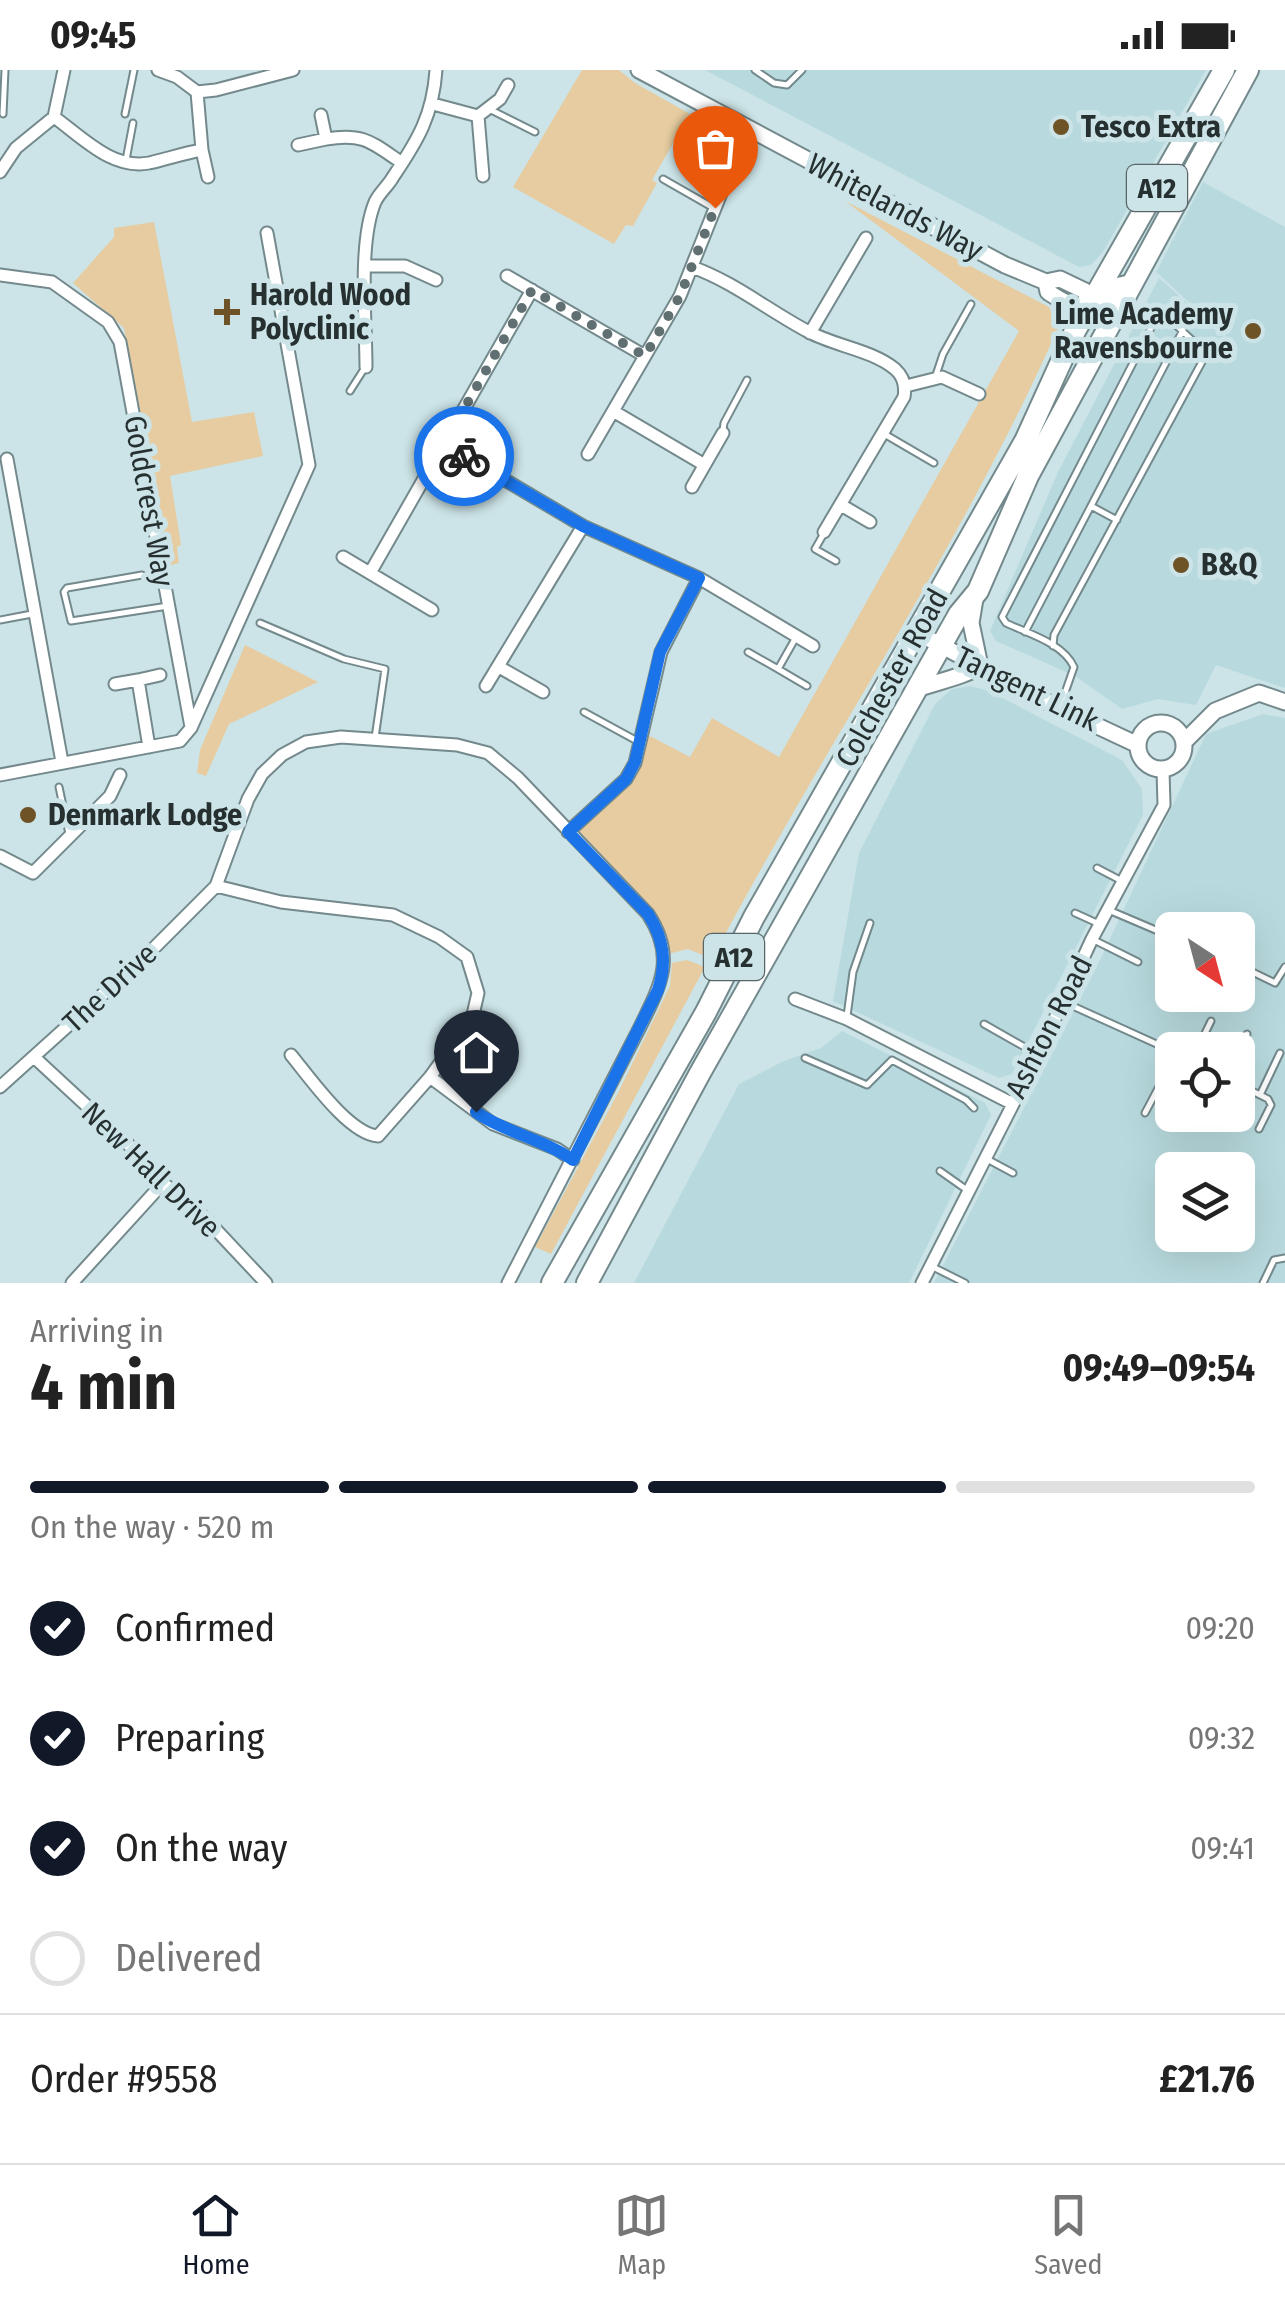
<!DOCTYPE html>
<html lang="en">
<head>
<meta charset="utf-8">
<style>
	body { margin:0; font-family:"Fira Sans Condensed",sans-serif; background:#f6f6f6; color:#222; height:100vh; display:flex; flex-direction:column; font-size:38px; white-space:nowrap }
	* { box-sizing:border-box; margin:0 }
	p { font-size:32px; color:#767676 }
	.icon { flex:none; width:55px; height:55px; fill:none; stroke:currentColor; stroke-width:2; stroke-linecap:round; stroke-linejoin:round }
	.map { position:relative; height:1213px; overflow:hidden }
	.sheet { display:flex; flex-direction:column; background:#fff; flex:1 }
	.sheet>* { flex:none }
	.needle { width:65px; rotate:144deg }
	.controls { position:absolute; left:1155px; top:842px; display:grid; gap:20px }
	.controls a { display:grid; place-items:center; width:100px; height:100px; border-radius:15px; background:#fff; box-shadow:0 10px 40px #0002; font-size:50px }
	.pin { position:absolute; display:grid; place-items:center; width:85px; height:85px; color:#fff; margin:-102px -42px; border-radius:50% 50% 50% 0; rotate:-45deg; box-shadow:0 0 10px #0007 }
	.pin .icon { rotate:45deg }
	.courier { position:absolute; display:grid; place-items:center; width:100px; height:100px; margin:-50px; border:8px solid #1a73e8; border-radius:50%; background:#fff; color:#222; box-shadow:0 2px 12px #0007 }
	.head em { font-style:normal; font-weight:700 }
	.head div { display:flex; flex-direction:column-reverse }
	.head { display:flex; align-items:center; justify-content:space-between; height:170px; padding:0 30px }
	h1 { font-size:65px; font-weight:700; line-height:75px }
	.bar { display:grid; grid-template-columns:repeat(4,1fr); gap:15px 10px; align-content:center; height:120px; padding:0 30px }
	.bar i { height:12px; border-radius:8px; background:#e0e0e0 }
	.bar .active { background:#111827 }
	.bar p { grid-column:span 4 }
	.line { display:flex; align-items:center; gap:25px; padding:0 30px; border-top:2px solid #e0e0e0 }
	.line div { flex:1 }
	ol { padding:0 30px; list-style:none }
	li { display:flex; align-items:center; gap:30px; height:110px }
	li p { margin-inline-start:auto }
	li .icon { padding:10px; border-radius:50%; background:#111827; color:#fff; stroke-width:4 }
	li:last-child { color:#767676 }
	li i { width:55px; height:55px; border:5px solid #e0e0e0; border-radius:50% }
	.status { display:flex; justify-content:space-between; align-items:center; height:70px; padding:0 50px; background:#fff; direction:ltr }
	.status svg { height:28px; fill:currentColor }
	.tab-bar { display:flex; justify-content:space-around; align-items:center; height:140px; border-top:2px solid #e0e0e0; background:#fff; font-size:28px; color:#767676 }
	.tab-bar a { display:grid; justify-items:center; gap:5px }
	.tab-bar .active { color:#111827 }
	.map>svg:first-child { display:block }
	.built { fill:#b8dade; fill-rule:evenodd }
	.green { fill:#e6cca0 }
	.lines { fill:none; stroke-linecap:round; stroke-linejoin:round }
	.lane-casing { stroke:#73898c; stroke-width:9 }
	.street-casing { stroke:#73898c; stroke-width:15 }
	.secondary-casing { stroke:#73898c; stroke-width:19 }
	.highway-casing { stroke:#73898c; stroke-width:24 }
	.lane { stroke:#fff; stroke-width:5 }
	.street { stroke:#fff; stroke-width:11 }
	.secondary { stroke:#fff; stroke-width:15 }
	.highway { stroke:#fff; stroke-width:20 }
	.done { stroke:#606f71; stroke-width:10; stroke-dasharray:0 18 }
	.route { stroke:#1a73e8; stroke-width:12 }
	.poi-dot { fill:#6d5325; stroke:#cce4e7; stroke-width:4 }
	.labels { text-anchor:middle; stroke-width:10; stroke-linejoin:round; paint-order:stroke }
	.shield { fill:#cce4e7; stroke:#586668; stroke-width:2.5 }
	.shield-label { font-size:28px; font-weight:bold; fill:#263031 }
	.poi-label { font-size:30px; font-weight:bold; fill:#263031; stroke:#cce4e7; text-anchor:start }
	.street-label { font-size:30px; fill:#263031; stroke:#cce4e7 }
</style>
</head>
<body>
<div class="status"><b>09:45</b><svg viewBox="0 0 49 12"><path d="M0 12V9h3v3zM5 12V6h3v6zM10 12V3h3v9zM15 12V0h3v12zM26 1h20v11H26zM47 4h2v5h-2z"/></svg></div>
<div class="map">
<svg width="1285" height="1213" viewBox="0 0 1285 1213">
	<rect width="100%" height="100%" fill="#cce4e7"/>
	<path class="built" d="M705 0H1206L1103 182 1091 195 1079 197Z
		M1203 112 1285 157V618L1216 595 1196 635 1158 629 1122 639 1075 606 996 571 990 561 1058 402 1159 208 1246 285 1156 202Z
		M970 616 989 621 1122 690 1142 719 1143 745 1012 1004 999 1008 833 931 859 783 935 634 952 619Z
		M1263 644 1285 648V1213H934L1100 890 1206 664ZM1172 860H1238V925H1172ZM1172 980H1238V1045H1172ZM1172 1100H1238V1165H1172Z
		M842 961 985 1033 991 1045 909 1213H634L739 1014 784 991 821 978Z"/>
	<path class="green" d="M582 0H619L635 13 690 44 652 110 657 113 633 156 626 155 614 174 513 117Z
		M845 131 1049 237 1058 258C961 478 824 676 712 889L688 879 664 885 658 859 568 762 626 709 644 663 690 687 712 648 779 687 1019 261Z
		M154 152 192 352 254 342 263 386 170 406 181 475 177 477 179 493 168 496 124 258 73 213 114 167V158Z
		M245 575 318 612 229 654 206 706 197 703 200 680Z
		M687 890 705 897 551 1184 535 1177 618 1023 670 916 672 893Z"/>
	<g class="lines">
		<g class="lane-casing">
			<path id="lane" d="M755 0 774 13 787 15 802 0
				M489 39 535 62
				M3 44 5 0
				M125 44 134 0
				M126 90 133 53
				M663 109 712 137
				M936 305 943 284 971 234
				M350 321 364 299
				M723 360 724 353 747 310
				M886 365 934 393
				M1091 436 1117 450
				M823 465 815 479 836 491
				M142 505 67 518 64 522 71 551 168 536
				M0 550 32 544
				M260 553 344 589 385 599 375 668
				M1025 562 1183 260
				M795 569 778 599 807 616
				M1053 576 1054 565 1203 290 1204 281 1166 246H1159L1151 258 1002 547 1006 553C1029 564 1063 573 1074 597L1060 637
				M748 582 778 599
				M584 642 639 672
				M59 717 69 764
				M1097 798 1120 810
				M1111 841 1172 867
				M1075 843 1097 853
				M1092 869 1138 892
				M1238 895 1275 913 1285 897
				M1066 933 1172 981
				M847 946 853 902 870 853
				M984 954 1035 983
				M1197 980 1211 951
				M1238 985 1247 964
				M805 988 867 1015 892 990 966 1030 974 1038
				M1238 1014 1268 1029 1271 1035 1259 1059
				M1260 1025 1280 983
				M1145 1043 1172 992
				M985 1088 1013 1103
				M940 1101 967 1120
				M933 1197 965 1213
				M1263 1213 1274 1190 1285 1188"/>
		</g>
		<g class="street-casing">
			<path id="street" d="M64 0 54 47C82 67 112 100 149 93 167 89 184 83 202 80L197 22
				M158 0 177 7 197 22
				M197 22 216 20 293 0
				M433 34 478 46
				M321 45 326 69C364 63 371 72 402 93
				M298 75 326 69
				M202 80 208 107
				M0 102 16 78 54 47
				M483 106 478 46 500 29 508 15
				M366 196H405L436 210
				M692 197C734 212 769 241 809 262 835 276 872 280 895 299 904 307 906 316 904 327L824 462
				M0 205 52 212 108 252 120 272 191 657
				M507 206 645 286
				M810 263 866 168
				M366 297C366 252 358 173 375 132 379 123 388 116 393 107 418 70 433 45 436 0
				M906 316 942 307 979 324
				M613 341 703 394
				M444 374 583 456 699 508 813 576
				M588 384 680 226 726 111 754 62
				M7 389 62 692
				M692 417 723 363
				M841 435 870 452
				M343 487 432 540
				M370 503 532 220
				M499 597 543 622
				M115 614 138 610
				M486 616 583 456
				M149 677 138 610 160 605
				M0 705 180 671 191 658 309 395 267 163
				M568 762 626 709 635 693 661 582 699 508
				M0 786 33 803 110 726 120 705
				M216 816 281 832 393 845 439 867 467 887 478 923 472 949 430 1007 378 1066C349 1064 310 1008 291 985
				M795 929 847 949 1011 1033
				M35 988 128 1074 163 1113 205 1148 266 1213
				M430 1007 493 1054 557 1079 573 1090
				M0 1017 153 879 216 816 248 729 262 704 282 685 306 672 341 667 457 675 488 683 518 708 648 844C677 888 660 916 639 959L508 1213
				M72 1213 163 1113
				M922 1213 1038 985 1092 869 1164 735 1163 700"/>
		</g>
		<g class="secondary-casing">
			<path id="secondary" d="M639 0 1005 195 1046 212 1060 209 1085 221 1090 239 1103 237 1115 216 1134 212
				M1046 212 1048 222C1062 231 1072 238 1089 236
				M975 529 971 553 980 596
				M916 562 1059 638 1138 675
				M917 619C936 612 966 606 980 596
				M1138 676a23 23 0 1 1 46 0a23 23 0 1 1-46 0Z
				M1184 672 1215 641 1259 623 1285 632"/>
		</g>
		<g class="highway-casing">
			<path id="highway" d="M552 1213 706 942 754 847 1025 371 1075 261 1224 0
				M587 1213 700 1003 959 544 978 521 1028 406 1248 0"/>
		</g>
		<use href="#lane" class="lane"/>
		<use href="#street" class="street"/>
		<use href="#secondary" class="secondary"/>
		<use href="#highway" class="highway"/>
	</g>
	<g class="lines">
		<path class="done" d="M464 386 444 374 532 220 645 286 680 226 715 138"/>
		<path class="route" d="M464 386 583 456 699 508 660 582 635 692 626 709 568 762 648 844C664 869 667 892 658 920L573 1090C543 1069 506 1063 476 1042"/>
	</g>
	<g class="poi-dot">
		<circle cx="1061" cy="57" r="10"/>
		<path d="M222 227h10v10h10v10h-10v10h-10v-10h-10v-10h10z"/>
		<circle cx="1253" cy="261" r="10"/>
		<circle cx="1181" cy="495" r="10"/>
		<circle cx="28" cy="745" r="10"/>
	</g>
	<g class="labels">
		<g class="shield">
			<rect x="1127" y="95" width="60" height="46" rx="8"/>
			<rect x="704" y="864" width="60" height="46" rx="8"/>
		</g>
		<g class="shield-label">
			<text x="1157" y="128">A12</text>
			<text x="734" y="897">A12</text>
		</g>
		<g class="poi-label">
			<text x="1081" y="67">Tesco Extra</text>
			<text x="250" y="235">Harold Wood<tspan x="250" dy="34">Polyclinic</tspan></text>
			<text x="1233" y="254" text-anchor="end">Lime Academy<tspan x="1233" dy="34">Ravensbourne</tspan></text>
			<text x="1201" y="505">B&amp;Q</text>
			<text x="48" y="755">Denmark Lodge</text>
		</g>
		<g class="street-label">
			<text transform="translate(895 137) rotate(28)" y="10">Whitelands Way</text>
			<text transform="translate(149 431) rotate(80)" y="10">Goldcrest Way</text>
			<text transform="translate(892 608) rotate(-61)" y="10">Colchester Road</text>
			<text transform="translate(1027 619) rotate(26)" y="10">Tangent Link</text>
			<text transform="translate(110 918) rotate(-43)" y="10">The Drive</text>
			<text transform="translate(1049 957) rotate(-63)" y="10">Ashton Road</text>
			<text transform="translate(151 1100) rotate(44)" y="10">New Hall Drive</text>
		</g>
	</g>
</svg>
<div class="controls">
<a><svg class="needle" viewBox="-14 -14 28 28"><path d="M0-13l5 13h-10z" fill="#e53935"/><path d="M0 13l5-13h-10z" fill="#767676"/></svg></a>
<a><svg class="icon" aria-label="locate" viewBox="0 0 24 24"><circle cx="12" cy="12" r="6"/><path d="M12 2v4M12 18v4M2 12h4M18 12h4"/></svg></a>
<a><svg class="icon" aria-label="layers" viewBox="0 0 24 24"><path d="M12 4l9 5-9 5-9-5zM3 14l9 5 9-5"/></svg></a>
</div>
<div class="pin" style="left:715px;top:138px;background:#ea580c"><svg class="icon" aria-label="bag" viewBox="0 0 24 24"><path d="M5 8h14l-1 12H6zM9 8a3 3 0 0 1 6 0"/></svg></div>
<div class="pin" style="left:476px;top:1042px;background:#1f2937"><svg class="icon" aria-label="home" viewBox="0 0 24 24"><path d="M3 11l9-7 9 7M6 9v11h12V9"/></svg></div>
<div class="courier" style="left:464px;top:386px"><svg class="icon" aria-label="bike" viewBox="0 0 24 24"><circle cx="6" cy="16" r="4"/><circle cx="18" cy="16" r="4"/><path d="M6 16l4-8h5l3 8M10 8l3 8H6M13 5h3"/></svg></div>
</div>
<section class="sheet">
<div class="head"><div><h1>4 min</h1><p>Arriving in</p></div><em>09:49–09:54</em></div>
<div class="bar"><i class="active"></i><i class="active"></i><i class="active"></i><i></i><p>On the way · 520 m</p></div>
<ol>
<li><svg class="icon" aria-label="check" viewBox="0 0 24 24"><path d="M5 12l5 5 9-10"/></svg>Confirmed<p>09:20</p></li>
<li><svg class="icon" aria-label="check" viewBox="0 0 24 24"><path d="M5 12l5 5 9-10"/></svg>Preparing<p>09:32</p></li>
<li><svg class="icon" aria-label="check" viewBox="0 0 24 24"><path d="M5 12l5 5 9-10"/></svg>On the way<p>09:41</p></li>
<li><i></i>Delivered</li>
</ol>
<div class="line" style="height:130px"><div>Order #9558</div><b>£21.76</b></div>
</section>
<nav class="tab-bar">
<a class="active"><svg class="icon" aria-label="home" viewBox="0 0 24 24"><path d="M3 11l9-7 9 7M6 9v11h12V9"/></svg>Home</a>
<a><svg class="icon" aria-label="map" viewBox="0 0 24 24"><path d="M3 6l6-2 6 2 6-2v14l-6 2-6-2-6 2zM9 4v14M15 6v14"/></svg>Map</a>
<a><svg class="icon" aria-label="saved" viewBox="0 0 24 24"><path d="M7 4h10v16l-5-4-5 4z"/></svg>Saved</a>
</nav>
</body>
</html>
